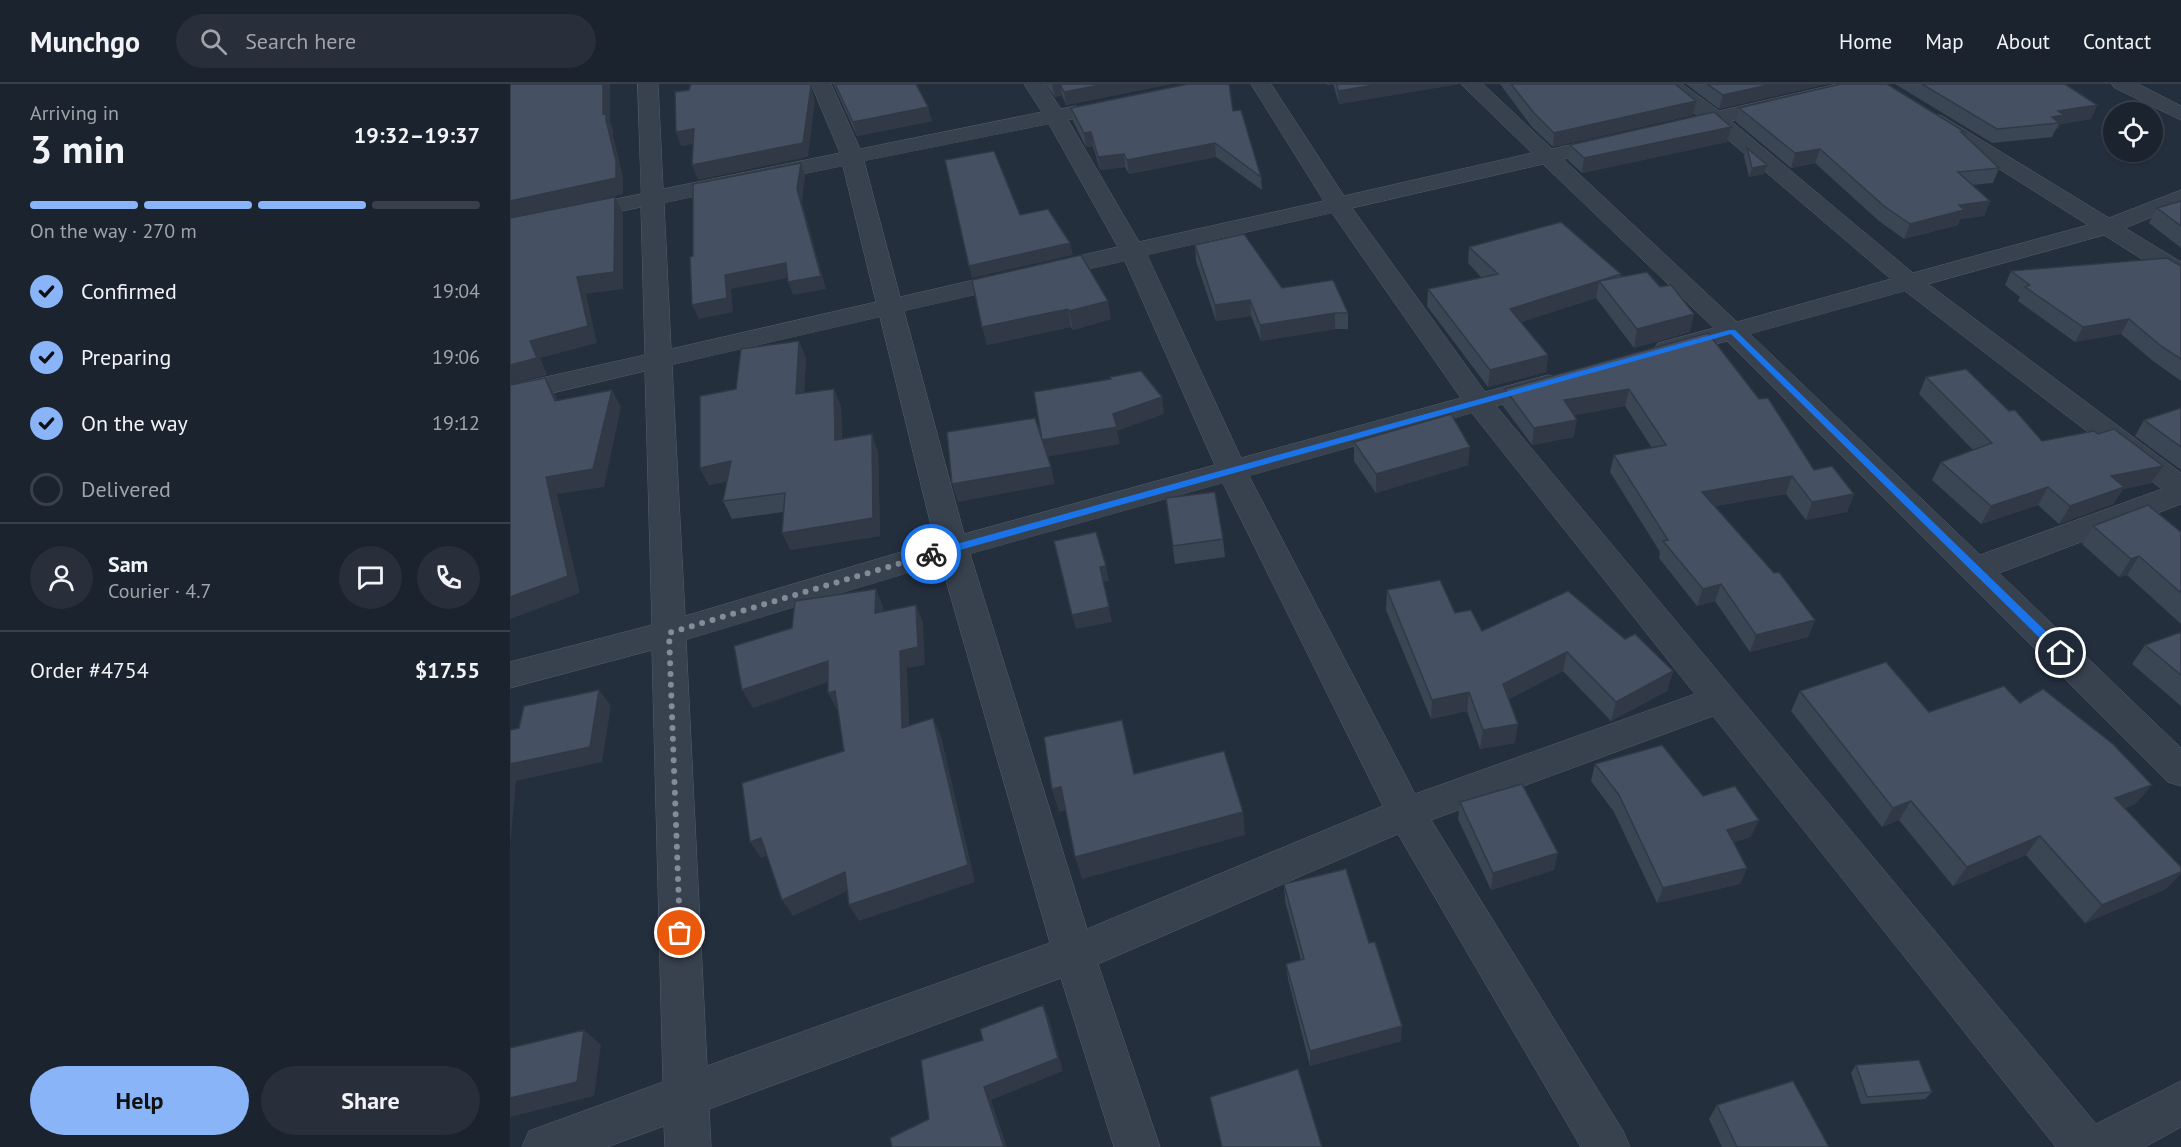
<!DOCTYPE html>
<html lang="en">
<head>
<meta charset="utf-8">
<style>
	body { margin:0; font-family:"PT Sans",sans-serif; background:#282f3a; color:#f1f3f6; height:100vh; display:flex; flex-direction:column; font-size:22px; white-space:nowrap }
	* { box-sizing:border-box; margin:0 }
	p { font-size:20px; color:#a0a4aa }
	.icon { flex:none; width:33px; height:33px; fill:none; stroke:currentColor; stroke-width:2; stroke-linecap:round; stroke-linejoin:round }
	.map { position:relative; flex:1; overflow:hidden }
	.sheet { display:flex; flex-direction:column; background:#1b232e; width:510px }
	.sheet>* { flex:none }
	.buttons { position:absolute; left:1593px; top:18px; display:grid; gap:12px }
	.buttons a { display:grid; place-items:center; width:60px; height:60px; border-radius:50%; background:#1b232e; box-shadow:0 2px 4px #0004,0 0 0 2px #39404a; font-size:30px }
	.pin { position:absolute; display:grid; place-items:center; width:51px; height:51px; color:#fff; margin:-26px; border:3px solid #fff; border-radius:50%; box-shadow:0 2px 6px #0007 }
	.courier { position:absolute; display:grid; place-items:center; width:60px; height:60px; margin:-30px; border:4px solid #1a73e8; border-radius:50%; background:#fff; color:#222; box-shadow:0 2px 8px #0007 }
	.headline em { font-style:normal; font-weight:700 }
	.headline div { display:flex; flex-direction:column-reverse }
	.headline { display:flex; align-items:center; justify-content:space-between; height:102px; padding:0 30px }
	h1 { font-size:39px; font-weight:700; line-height:45px }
	.bar { display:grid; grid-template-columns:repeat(4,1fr); gap:9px 6px; align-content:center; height:72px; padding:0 30px }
	.bar i { height:8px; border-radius:4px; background:#39404a }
	.bar .current { background:#8ab4f8 }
	.bar p { grid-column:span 4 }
	.line { display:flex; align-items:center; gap:15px; padding:0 30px; border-top:2px solid #39404a }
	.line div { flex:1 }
	.round { display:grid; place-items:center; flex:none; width:63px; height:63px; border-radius:32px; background:#282f3a }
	ol { padding:0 30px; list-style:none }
	li { display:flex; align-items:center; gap:18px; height:66px }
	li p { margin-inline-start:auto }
	li .icon { padding:6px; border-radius:50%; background:#8ab4f8; color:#111; stroke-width:4 }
	li:last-child { color:#a0a4aa }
	li i { width:33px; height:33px; border:3px solid #39404a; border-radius:50% }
	.cta { display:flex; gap:12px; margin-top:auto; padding:12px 30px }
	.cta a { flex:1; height:69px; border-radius:36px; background:#8ab4f8; color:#111; font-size:24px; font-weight:700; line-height:69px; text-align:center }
	.cta a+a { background:#282f3a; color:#f1f3f6 }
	header { display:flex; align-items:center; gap:36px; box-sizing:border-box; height:84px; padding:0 30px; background:#1b232e; border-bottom:2px solid #39404a }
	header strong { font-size:28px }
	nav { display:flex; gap:33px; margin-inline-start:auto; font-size:21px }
	.search { width:420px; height:54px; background:#282f3a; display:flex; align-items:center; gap:15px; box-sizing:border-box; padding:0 21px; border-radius:33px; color:#a0a4aa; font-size:22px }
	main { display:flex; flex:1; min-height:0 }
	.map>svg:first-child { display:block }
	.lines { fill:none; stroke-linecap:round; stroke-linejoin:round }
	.minor-casing { stroke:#565f6c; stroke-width:1 }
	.minor { fill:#38414e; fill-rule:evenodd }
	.wall { fill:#3b4654 }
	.shaded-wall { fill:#303945 }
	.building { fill:#455162; stroke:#303945; stroke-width:1.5 }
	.route { fill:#1a73e8 }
	.done { stroke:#828b98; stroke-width:6; stroke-dasharray:0 10.8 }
</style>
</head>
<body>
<header>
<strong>Munchgo</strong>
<div class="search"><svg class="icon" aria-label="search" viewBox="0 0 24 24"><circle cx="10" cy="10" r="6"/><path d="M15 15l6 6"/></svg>Search here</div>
<nav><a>Home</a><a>Map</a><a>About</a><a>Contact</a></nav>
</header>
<main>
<section class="sheet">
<div class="headline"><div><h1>3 min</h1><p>Arriving in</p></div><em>19:32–19:37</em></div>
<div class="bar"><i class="current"></i><i class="current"></i><i class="current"></i><i></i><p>On the way · 270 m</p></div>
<ol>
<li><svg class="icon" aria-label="check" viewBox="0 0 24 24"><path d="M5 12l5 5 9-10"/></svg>Confirmed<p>19:04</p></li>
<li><svg class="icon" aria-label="check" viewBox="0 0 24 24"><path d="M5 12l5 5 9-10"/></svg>Preparing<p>19:06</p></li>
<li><svg class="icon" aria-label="check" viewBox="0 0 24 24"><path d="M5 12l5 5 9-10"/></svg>On the way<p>19:12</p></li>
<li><i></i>Delivered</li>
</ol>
<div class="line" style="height:108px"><a class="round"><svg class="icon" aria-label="person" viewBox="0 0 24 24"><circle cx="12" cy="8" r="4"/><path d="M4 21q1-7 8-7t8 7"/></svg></a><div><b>Sam</b><p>Courier · 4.7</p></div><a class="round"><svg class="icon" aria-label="chat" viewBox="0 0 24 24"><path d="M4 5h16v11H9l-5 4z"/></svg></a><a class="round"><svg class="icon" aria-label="phone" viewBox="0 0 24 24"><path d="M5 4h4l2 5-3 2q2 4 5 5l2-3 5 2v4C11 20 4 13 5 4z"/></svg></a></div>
<div class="line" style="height:78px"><div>Order #4754</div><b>$17.55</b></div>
<div class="cta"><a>Help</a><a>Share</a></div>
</section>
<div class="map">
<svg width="1671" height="1063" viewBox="0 0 1671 1063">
	<rect width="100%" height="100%" fill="#242f3e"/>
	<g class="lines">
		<g class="minor-casing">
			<path id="minor" d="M128 0H148L153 105 330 69 301 0H321L350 65 532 28 514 0H534L551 25 565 22 572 24 575 28 572 32 558 36 629 158 814 117 741 0H761L834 112 1022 69 951 0H973L1042 65 1104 51 1112 52 1115 57 1112 62 1053 75 1227 238 1381 195 1201 41 1166 49 1159 47 1155 43 1159 39 1188 32 1149 0H1172L1209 27 1327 0H1364L1361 4 1221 37 1403 189 1578 141 1418 40 1415 36 1418 32 1425 30 1432 32 1599 134 1671 106V121L1615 144 1671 178V196L1662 194 1594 151 1418 200 1671 389V420L1489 489 1671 664V702L1658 698 1217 257 1157 273 1148 271 1144 265 1148 259 1204 244 1033 80 842 124 975 308 1038 291 1048 293 1052 299 1048 305 986 322 1586 1040 1671 997V1043L1635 1063H1546L1203 632 921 736 1113 1047 1120 1063H1071L888 750 588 880 650 1063H604L551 894 199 1025 201 1063H155L154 1042 97 1063H12L19 1047 153 998 142 566 0 604V578L142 541 135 287 0 319V301L135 271 131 123 0 150V136L131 110ZM539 40 608 163 390 213 354 77ZM333 82 366 218 161 265 154 119ZM822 129 951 314 731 374 637 171ZM615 177 705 381 454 450 394 227ZM1395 207 1652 405 1470 471 1240 250ZM370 233 425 458 175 532 162 281ZM962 329 1185 610 905 710 739 392ZM713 399 873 722 577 845 460 470ZM431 479 540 859 197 982 176 556Z
				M1602 0H1628L1671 22V36L1605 4Z"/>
		</g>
		<use href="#minor" class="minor"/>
	</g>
	<path class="wall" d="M323 0H406L422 37 347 52Z
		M535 0H661L556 21 552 11 545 13Z
		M817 0H949L829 20 823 0 817 1Z
		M990 0H1165L1186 17 1183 31 1043 63 1022 43Z
		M1176 0H1317L1209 25Z
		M1385 0H1555L1587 21 1581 35 1550 40 1548 45H1546L1542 53 1482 59Z
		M561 24 723 27 751 93 752 106 706 73 619 90 615 83 590 86 583 62 576 63 563 37Z
		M1229 24 1455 48 1454 50 1489 84 1483 99 1462 101 1480 117 1474 132 1450 135 1448 141 1394 155 1369 137 1305 79 1281 84 1226 38Z
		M1221 43 1217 58 1072 89 1058 76 1060 61Z
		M1237 64 1254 90 1239 93 1234 72Z
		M1671 117V164L1639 139 1647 124Z
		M685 161 772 204 838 229V245H825L751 257 741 232 706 237 686 177Z
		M959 163 1111 190 1110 193 1180 248 1124 264 1086 214 1011 238 1038 271 1036 288 978 303 917 222 918 205 972 194 958 179Z
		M1669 181 1671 182V297L1643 277 1611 250 1565 258 1508 217 1510 213 1495 201 1501 187Z
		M462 196 601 235 563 246 561 243 477 261Z
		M1198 249 1304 386 1344 410 1337 428 1296 436 1276 410 1205 422 1305 536 1298 553 1240 568 1205 517 1187 522 1149 474 1150 468 1100 388 1104 371 1142 364 1115 322 1064 331V353L1022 361 993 322 995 305Z
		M289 257 296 274 294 309 324 305 331 323 332 355 368 368 370 452 280 466 273 428 222 435 213 417 217 397 199 401 190 384 226 305Z
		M1416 293 1499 327 1532 357 1588 350 1653 382 1641 399 1613 405 1603 420 1549 440 1528 421 1471 440 1422 396 1431 378 1463 366 1409 310Z
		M1671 324V386L1625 352 1634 336Z
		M844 358 958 381 866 409 844 377Z
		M656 414 713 455 715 473 665 480Z
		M1583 442 1671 448V540L1617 491 1609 493 1572 460Z
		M877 506 945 529 972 547 1115 555 1163 587 1157 607 1101 637 1053 587 999 615 1005 659 970 665 957 627 921 635 876 526Z
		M1671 548V622L1622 580 1635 561Z
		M1290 607 1419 628 1510 619 1642 701 1625 720 1615 724 1656 805 1575 839 1516 771 1443 802 1389 736 1372 743 1281 627Z
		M1085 680 1193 712 1241 753 1224 758 1237 784 1230 800 1147 819 1104 728 1081 697Z
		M950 718 1044 786 981 806 948 735Z
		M774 800 859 859 891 957 800 982 778 895 776 880 791 876 775 817Z
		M1346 981 1422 1008 1415 1015 1351 1020 1341 989Z
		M1207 1021 1319 1063H1212L1199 1035Z"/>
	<path class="shaded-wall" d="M93 0H100V38L103 45V52L113 93V110L0 136V117L93 30Z
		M542 0H550L552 11 545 13Z
		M595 0H661L556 21 554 8Z
		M870 0H949L829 20 828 7Z
		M1262 0H1317L1209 25 1213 11Z
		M301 2 305 16 298 73 188 96 182 81Z
		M1186 17 1183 31 1043 63 1044 49Z
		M1587 21 1581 35 1550 40 1548 45H1546L1549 39 1542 33 1548 27Z
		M418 23 422 37 347 52 343 38Z
		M1221 43 1217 58 1072 89 1074 74Z
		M184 45 189 59 171 62 166 48Z
		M581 48 583 62 576 63 574 49Z
		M705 59 706 73 619 90 617 76Z
		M1310 65 1305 79 1281 84 1285 69Z
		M614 70 615 83 590 86 588 73Z
		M291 79 295 92 292 118 316 205 283 211 278 198Z
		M1257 81 1254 90 1239 93 1242 84Z
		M105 113 113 129V205L76 210 87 259 30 274 37 291 0 300V281L67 193Z
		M1480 117 1474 132 1450 135 1448 141 1394 155 1400 140 1449 121Z
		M560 159 563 171 462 194 459 182Z
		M276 179 282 193 221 205 223 228 189 235 182 221 215 191Z
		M1089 197 1086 214 998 242 1000 225Z
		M740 216 741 232 706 237 705 221Z
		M598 217 601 235 563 246 559 227Z
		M558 225 561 243 477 261 472 243Z
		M825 229V245L751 257 750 241Z
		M1184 230 1180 248 1124 264 1127 245Z
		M1619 235 1611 250 1565 258 1573 243Z
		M289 257 296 274 293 328 286 310Z
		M1038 271 1036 288 978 303 980 286Z
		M35 294 45 311 55 334 45 317Z
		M324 305 331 323 332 374 325 356Z
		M1119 305 1115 322 1051 333 1054 316Z
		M102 306 111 323 94 403 47 410 70 509 0 535V513L36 393Z
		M652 313 654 330 607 347 610 360 536 373 532 356Z
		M1067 336 1064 353 1022 361 1024 344Z
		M362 350 368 368 370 452 280 466 272 449Z
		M960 363 958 381 866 409V390Z
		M221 377 230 395 199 401 190 384Z
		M1653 382 1641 399 1613 405 1603 420 1549 440 1560 422 1601 392Z
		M541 383 545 400 448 418 442 400Z
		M1282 392 1276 410 1187 425 1192 408Z
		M1538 403 1528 421 1471 440 1481 422Z
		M1344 410 1337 428 1296 436 1302 418Z
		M1629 472 1617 491 1609 493 1621 475Z
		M596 482 599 497 593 498 590 483Z
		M1211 500 1205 517 1187 522 1193 505Z
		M366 505 373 523V547L365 529Z
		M406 521 413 539 415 581 397 584 400 661 392 644 390 567Z
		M599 523 602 538 566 545 562 531Z
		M1305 536 1298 553 1240 568 1246 551Z
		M1057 568 1053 587 990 620 993 600Z
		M318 577 327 595 243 624 232 606Z
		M1163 587 1157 607 1101 637 1106 618Z
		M89 606 101 622 92 678 6 697 0 763V680Z
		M325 607 334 625 327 626 318 609Z
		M959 608 957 627 921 635 922 616Z
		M423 634 431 652 465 798 349 837 339 821Z
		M1008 640 1005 659 970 665 973 646Z
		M1642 701 1625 720 1589 733 1605 714Z
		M551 703 558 726 549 728 542 705Z
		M1401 717 1389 736 1372 743 1383 724Z
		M733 728 735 751 572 795 565 773Z
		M1249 736 1241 753 1210 763 1217 746Z
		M1530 752 1516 771 1443 802 1457 783Z
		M251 754 262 770 251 774 240 758Z
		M1048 769 1044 786 981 806 983 789Z
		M1237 784 1230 800 1147 819 1153 804Z
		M335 788 344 804 283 832 272 816Z
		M1671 788V790L1656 805 1575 839 1592 821Z
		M533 921 539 935 553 987 481 1016 497 1063H494L474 1003Z
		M892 942 891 957 800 982V967Z
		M74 946 91 961 84 1012 0 1033V1014Z"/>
	<path class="building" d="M0 0H93V30L96 29V36L106 77V94L0 117Z
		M181 0H300L301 2 293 59 182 81 184 45 166 48 165 8 179 6Z
		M325 0H406L418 23 343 38Z
		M550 0H595L554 8Z
		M678 0H719L723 27 731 26 751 93 705 59 617 76 614 70 588 73 581 48 574 49 561 24Z
		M827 0H870L828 7Z
		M1001 0H1165L1186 17 1044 49 1024 29Z
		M1197 0H1262L1213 11Z
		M1331 0H1377L1455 48H1451L1489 84 1448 88 1480 117 1449 121 1454 126 1400 140 1374 122 1310 65 1285 69 1229 24Z
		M1412 0H1555L1587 21 1548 27 1554 31 1542 33 1549 39 1487 45Z
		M1204 28 1221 43 1074 74 1060 61Z
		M1237 64 1257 81 1242 84Z
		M484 67 510 131 538 125 560 159 459 182 435 76Z
		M291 79 287 105 311 192 278 198 276 179 215 191 217 214 182 221 180 173 183 172V100Z
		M105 113 104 188 67 193 78 242 20 257 27 274 0 281V134Z
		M1671 117V142L1647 124Z
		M1051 138 1111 190 1000 225 1038 271 980 286 918 205 988 190 959 163Z
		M734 150 772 204 823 196 838 229H825L750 241 740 216 705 221 685 161Z
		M571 171 598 217 559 227 558 225 472 243 462 196Z
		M1657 174 1671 182V275L1651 262 1619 235 1573 243 1515 203 1520 201 1501 187Z
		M1137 188 1150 203 1161 201 1184 230 1127 245 1089 197Z
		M1198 249 1249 315 1258 314 1304 386 1322 382 1344 410 1302 418 1282 392 1192 408 1264 489 1269 488 1305 536 1246 551 1211 500 1193 505 1153 457 1158 456 1104 371 1156 361 1119 305 1054 316 1067 336 1024 344 995 305Z
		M289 257 286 310 324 305 325 356 362 350 363 434 272 449 275 409 213 417 221 377 190 384V312L226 305 231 265Z
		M1456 285 1499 327 1505 326 1532 357 1584 347 1588 350 1604 345 1653 382 1601 392 1614 403 1560 422 1538 403 1481 422 1431 378 1482 359 1416 293Z
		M631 287 652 313 603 330 607 343 532 356 524 308 601 295 600 293Z
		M35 294 45 317 102 306 83 385 36 393 58 492 0 513V301Z
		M1671 324V363L1634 336Z
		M941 330 960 363 866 390 844 358Z
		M525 334 541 383 442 400 437 348Z
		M705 408 713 455 663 462 656 414Z
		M1638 421 1671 448V509L1629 472 1621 475 1583 442Z
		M586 448 596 482 590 483 599 523 562 531 544 457Z
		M930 496 945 529 961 526 972 547 1058 507 1115 555 1125 550 1163 587 1106 618 1057 568 993 600 1008 640 973 646 959 608 922 616 877 506Z
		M366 505 365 529 406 521 408 563 390 567 392 644 423 634 458 781 339 821 335 788 272 816 251 754 240 758 232 699 334 667 325 607 318 609V577L232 606 224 562 282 544 285 517Z
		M1671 548V591L1635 561Z
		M1376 578 1419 628 1494 602 1510 619 1533 605 1603 660 1642 701 1605 714 1671 783V788L1592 821 1530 752 1457 783 1401 717 1383 724 1290 607Z
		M89 606 80 663 0 680V646L9 644 14 622Z
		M612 636 624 690 714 667 733 728 565 773 551 703 542 705 534 653Z
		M1152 661 1193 712 1225 702 1249 736 1217 746 1237 784 1153 804 1109 711 1085 680Z
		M1012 700 1048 769 983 789 950 718Z
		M836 785 859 859 865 858 892 942 800 967 776 880 794 875 774 800Z
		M533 921 548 974 474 1003 494 1063H382L380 1054 419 1035 411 976 473 956 470 945Z
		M74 946 67 998 0 1014V964Z
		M1409 976 1422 1008 1357 1013 1346 981Z
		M788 985 812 1063H712L700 1013Z
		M1283 997 1319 1063H1227L1207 1021Z"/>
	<path class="route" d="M1219 246H1225L1555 566V572H1548L1221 250 421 474 417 470 421 467Z"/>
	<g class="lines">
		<path class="done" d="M170 849 159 549 421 470"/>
	</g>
</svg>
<div class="buttons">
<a><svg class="icon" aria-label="locate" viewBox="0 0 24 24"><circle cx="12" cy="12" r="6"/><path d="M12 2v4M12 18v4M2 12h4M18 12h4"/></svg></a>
</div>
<div class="pin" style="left:170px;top:849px;background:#ea580c"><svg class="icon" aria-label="bag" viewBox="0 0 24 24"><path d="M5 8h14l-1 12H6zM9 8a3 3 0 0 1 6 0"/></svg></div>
<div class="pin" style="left:1551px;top:569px;background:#1f2937"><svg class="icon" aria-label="home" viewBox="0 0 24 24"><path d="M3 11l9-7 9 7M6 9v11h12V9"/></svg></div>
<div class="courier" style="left:421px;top:470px"><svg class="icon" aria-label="bike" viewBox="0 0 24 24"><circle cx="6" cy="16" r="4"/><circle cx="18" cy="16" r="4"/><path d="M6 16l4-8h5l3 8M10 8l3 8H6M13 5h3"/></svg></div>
</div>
</main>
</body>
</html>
